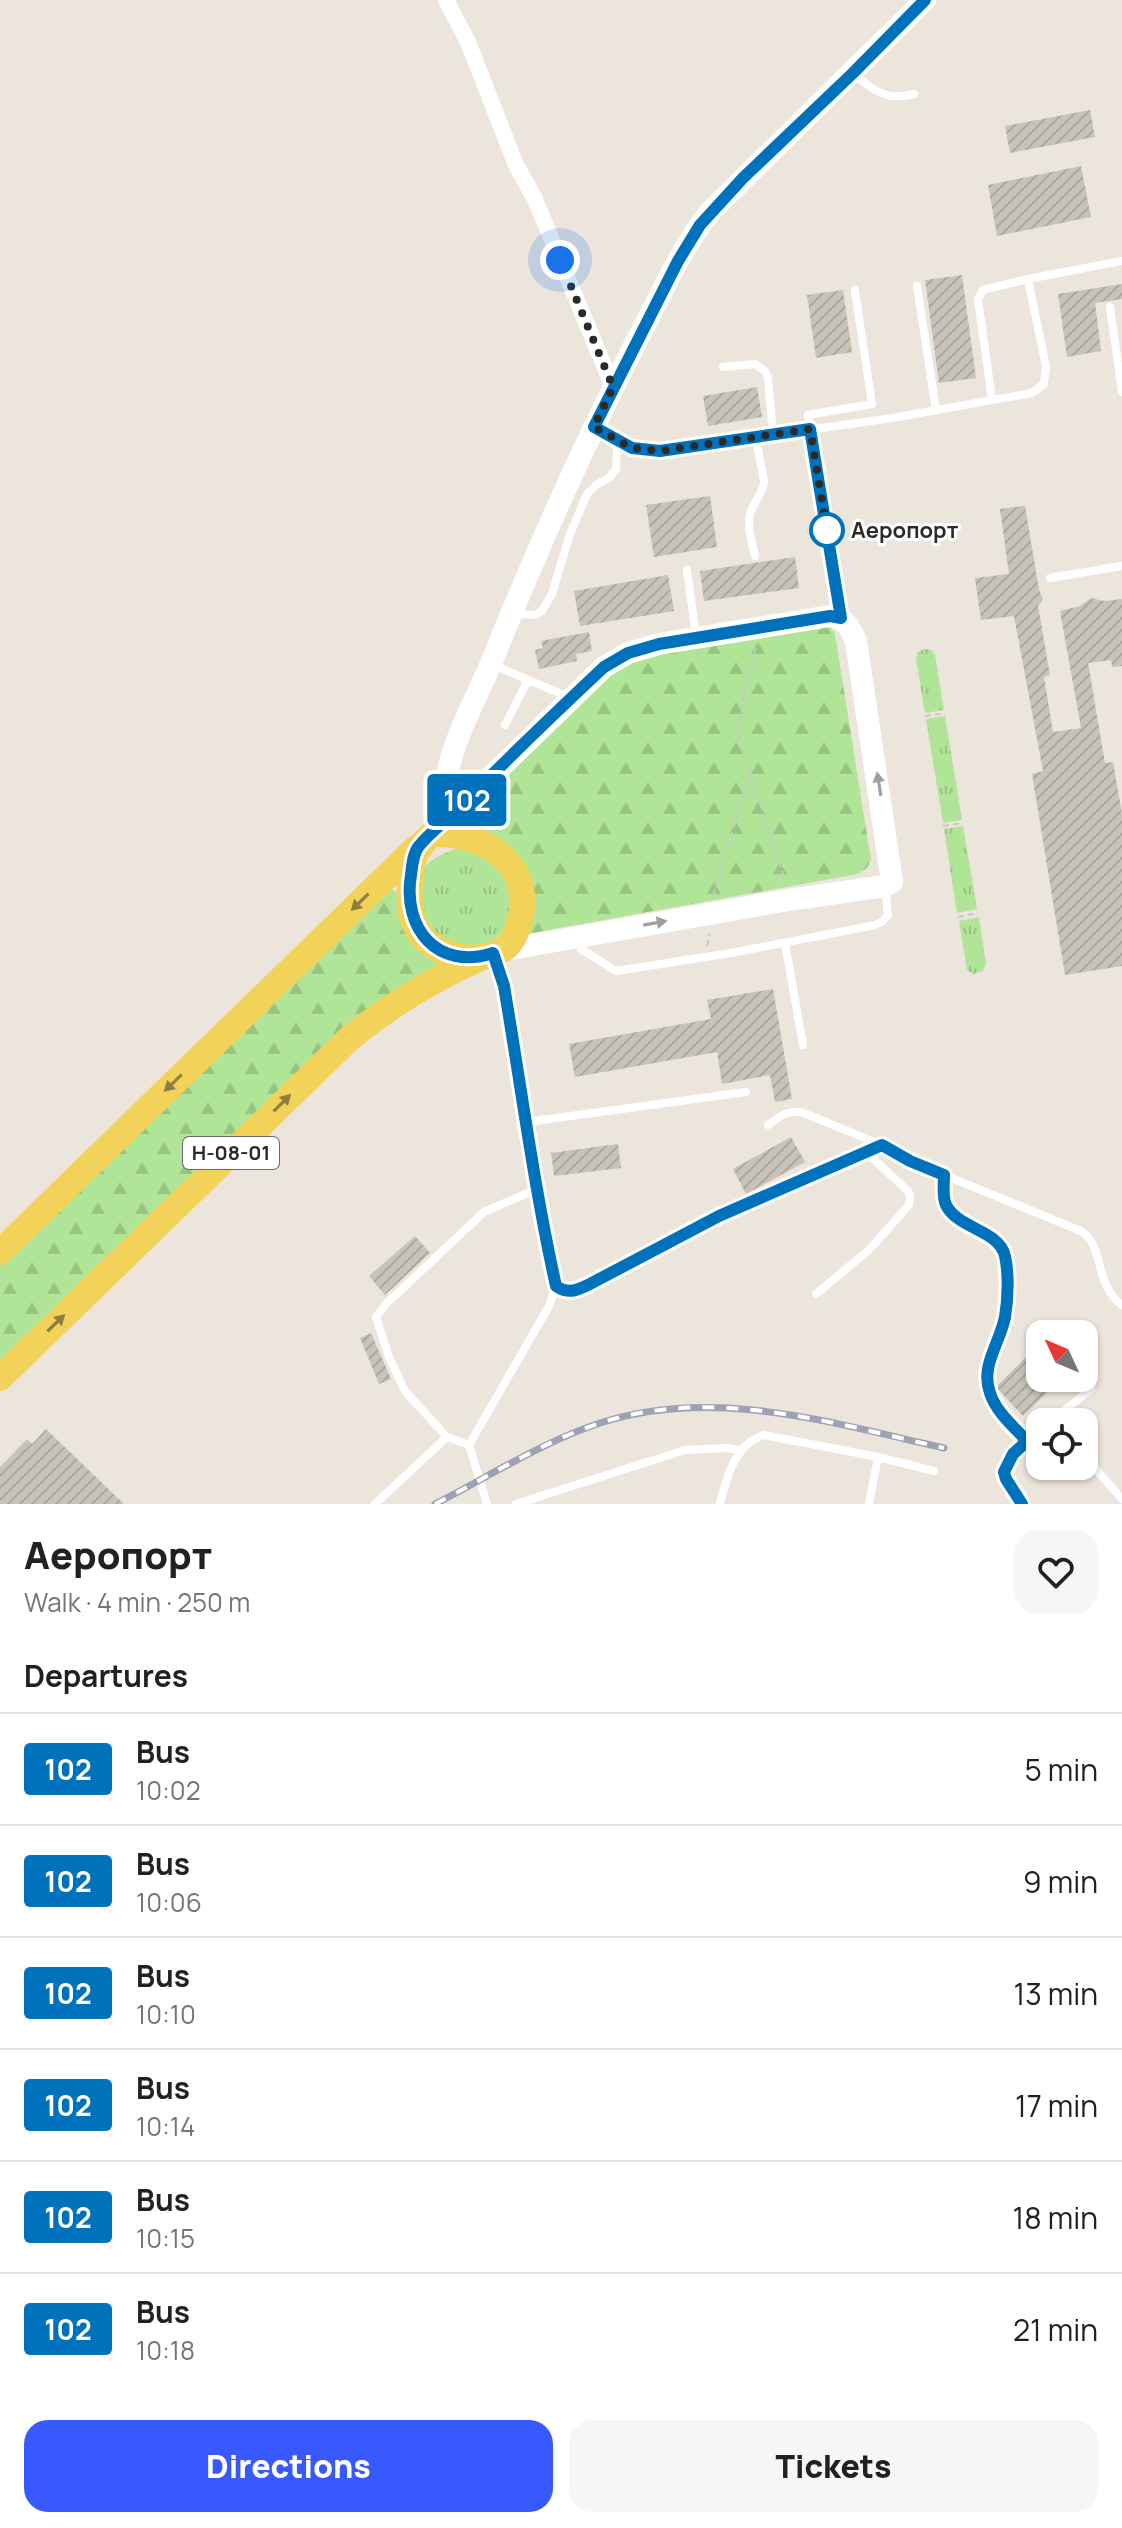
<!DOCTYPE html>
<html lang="en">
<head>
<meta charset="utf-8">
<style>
	:root { --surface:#fff; --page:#f6f6f6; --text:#202124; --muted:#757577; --line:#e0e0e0; --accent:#3759fd }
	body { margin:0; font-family:Manrope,sans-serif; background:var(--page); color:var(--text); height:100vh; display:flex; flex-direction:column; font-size:30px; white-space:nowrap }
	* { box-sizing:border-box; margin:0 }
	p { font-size:26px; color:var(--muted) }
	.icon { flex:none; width:44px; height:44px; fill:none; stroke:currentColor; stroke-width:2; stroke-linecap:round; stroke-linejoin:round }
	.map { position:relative; height:1504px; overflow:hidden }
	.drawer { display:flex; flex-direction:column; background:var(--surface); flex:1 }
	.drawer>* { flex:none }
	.badge { padding:0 16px; border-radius:6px; font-size:28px; line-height:52px }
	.needle { width:52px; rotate:314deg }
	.tools { position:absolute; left:1026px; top:1320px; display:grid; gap:16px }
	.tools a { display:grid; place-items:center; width:72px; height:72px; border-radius:16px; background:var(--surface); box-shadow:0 2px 6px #0004; font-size:40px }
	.you { position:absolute; width:40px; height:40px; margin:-20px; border:6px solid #fff; border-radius:50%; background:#1a73e8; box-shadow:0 0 0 12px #1a73e833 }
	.map>.badge { position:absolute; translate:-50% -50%; box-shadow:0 0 0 4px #fff }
	h2 { padding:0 24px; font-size:30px; line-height:72px }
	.round { display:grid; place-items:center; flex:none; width:84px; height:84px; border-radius:24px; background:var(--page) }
	.head { display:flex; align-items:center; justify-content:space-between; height:136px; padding:0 24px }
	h1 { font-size:38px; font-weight:800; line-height:60px }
	.button { display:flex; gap:16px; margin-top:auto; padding:16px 24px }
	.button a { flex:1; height:92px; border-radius:24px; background:var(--accent); color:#fff; font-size:32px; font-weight:800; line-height:92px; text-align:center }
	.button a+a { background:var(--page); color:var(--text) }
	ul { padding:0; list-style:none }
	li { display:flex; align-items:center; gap:24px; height:112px; padding:0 24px; border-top:2px solid var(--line) }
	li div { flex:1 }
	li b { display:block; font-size:30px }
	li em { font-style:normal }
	li .badge { min-width:88px; font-weight:700; text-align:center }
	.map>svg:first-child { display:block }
</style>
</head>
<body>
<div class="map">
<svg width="1122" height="1504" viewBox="0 0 1122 1504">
	<defs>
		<pattern id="grass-tufts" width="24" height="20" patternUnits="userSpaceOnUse" patternTransform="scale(2)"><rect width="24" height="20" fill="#b0e496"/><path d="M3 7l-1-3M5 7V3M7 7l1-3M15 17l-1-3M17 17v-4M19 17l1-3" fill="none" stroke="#98c481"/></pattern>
		<pattern id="forest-firs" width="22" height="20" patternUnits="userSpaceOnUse" patternTransform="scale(2)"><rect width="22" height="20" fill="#b0e496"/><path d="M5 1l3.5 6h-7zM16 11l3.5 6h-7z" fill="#98c481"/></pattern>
		<pattern id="building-hatch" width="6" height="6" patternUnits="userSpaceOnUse" patternTransform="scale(2)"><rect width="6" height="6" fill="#c7c3ba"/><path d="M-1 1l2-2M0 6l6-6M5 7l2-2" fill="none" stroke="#aba8a0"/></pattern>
	</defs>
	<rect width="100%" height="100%" fill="#ece5db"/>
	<!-- grass -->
	<g fill="url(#grass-tufts)">
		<path d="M924,649L931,650L935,655L944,710L925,713L916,658L918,652Z"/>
		<path d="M945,716L962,820L943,823L926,719Z"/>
		<path d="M963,826L977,909L957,913L944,829Z"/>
		<path d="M459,848L492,855L516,900C501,939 502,940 461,950L421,925C418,882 410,863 459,848Z"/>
		<path d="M979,917L986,964L983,971L973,974L967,970L959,921Z"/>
	</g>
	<!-- forest -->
	<g fill="url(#forest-firs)">
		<path d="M828,624L835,634L871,860L867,868L858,874L526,934L502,848L472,825L465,814L619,662Z"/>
		<path d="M392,889L398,894L449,962L0,1363V1265Z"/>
	</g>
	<!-- building -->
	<g fill="url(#building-hatch)">
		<path d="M1090,110L1095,137L1010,153L1005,126Z"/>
		<path d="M1081,166L1091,217L997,236L988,185Z"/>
		<path d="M962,275L976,378L939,383L925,280Z"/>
		<path d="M1122,284V299L1095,303L1101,351L1067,357L1058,294Z"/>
		<path d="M843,290L852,352L816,358L807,295Z"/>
		<path d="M757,387L762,417L708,426L703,396Z"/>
		<path d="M710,496L717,547L654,557L646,505Z"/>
		<path d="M1025,506L1039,590L1043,599L1038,606L1050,675L1044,677L1053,732L1081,728L1060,611L1080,606L1091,598L1104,601L1122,599V666L1112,667L1111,660L1088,663L1105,763L1113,762L1122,814V966L1065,975L1032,774L1043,771L1014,616L981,620L975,578L1009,574L1000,509Z"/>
		<path d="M795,557L799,588L704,601L700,571Z"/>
		<path d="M668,575L674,611L580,626L574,591Z"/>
		<path d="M589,632L592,651L576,654L577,661L539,669L535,650L543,648L541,641Z"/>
		<path d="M773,989L792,1099L775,1102L770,1075L722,1084L717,1052L575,1077L569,1044L711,1019L707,1000Z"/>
		<path d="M791,1137L805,1162L746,1194L733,1169Z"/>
		<path d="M618,1144L621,1168L554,1176L551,1153Z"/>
		<path d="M415,1236L430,1253L385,1295L369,1276Z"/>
		<path d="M371,1333L391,1379L379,1384L360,1338Z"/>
		<path d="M1040,1343V1378H1062L1023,1416L996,1387Z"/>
		<path d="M46,1429L124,1504H0V1467L27,1439L32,1444Z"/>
	</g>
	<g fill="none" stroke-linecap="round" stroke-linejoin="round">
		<!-- path -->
		<g stroke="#c8c8c8" stroke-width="2" stroke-dasharray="6 4" stroke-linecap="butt">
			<path d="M925,716L945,713"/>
			<path d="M751,776L785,880"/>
			<path d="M943,826L963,823"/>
			<path d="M713,895L750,774L738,734L746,683L756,647"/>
			<path d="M958,917L978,913"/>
			<path d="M707,946L710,933"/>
		</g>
		<!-- lane -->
		<g stroke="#fff" stroke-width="8">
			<path d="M853,74C875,91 885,101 914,94"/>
			<path d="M917,286L936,410"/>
			<path d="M1110,307L1122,392"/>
			<path d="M723,367L755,364L765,371L768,378L773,435"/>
			<path d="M992,400L978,299L983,290L1028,279L1122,261"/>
			<path d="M595,428L632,448L660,451L892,418L1032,393L1044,384L1046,367L1028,279"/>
			<path d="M755,556C752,542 746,524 751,511C755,500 763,493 764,482L756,437"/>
			<path d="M687,570L696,636"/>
			<path d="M1050,578L1122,566"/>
			<path d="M515,614L535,615L542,611L552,594L570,534L587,494L596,485L610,477L616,469L617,442"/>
			<path d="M841,617L808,415L872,404L855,290"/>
			<path d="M491,664L571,698"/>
			<path d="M505,725L528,680"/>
			<path d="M579,941L581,949L616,971L731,953L875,925L883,921L888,915L885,886"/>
			<path d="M785,943L803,1045"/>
			<path d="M527,1122L746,1092"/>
			<path d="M768,1125C779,1117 787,1110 801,1112L882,1145L910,1161L1081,1231C1104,1244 1094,1285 1122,1305"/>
			<path d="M944,1175C944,1185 942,1196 946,1205C958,1229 999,1230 1005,1256C1009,1274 1008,1299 1005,1317C1000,1343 980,1366 990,1393C996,1412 1014,1427 1027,1441"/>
			<path d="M556,1286C568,1294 575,1291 588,1285L719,1216L882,1145"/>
			<path d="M816,1294L869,1250L909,1205L910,1196L908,1191L866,1152"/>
			<path d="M1050,1422L1091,1389"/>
			<path d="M447,1437L405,1391L389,1357L376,1317L386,1304L484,1212L537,1189"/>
			<path d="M469,1445L549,1306L556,1286L537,1189L504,986L495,959"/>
			<path d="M1084,1456L1122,1499"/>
			<path d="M375,1504L447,1437L469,1445L487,1504"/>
			<path d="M516,1504L685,1450L728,1448L741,1451"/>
			<path d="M720,1504C726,1479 735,1443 764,1435L878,1457L934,1471"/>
			<path d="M869,1504L878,1457"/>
			<path d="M1022,1504C1017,1496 1007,1486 1005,1476C1001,1458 1028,1440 1040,1430"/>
		</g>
		<!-- street -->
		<path stroke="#fff" stroke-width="16" d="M446,0L468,42L516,165L534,197L613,387"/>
		<!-- secondary -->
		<g stroke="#fff" stroke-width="22">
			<path d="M454,814C449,806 444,800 445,792C448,746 475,702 492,661C536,552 584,444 637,340C660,297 679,252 709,213L925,0"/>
			<path d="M432,834L604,667L628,653L659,644L830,616C846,619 850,627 856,641L892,882L885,886L788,900L504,950"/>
		</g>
		<!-- primary -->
		<g stroke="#f3d259" stroke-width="26">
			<path d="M432,834C477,832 527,857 522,909C521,921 515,941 505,948C478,968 429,956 415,925C409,912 409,896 410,882C412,859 415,849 432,834Z"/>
			<path d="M0,1252L416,848"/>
			<path d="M0,1378L350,1038C391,1004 434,979 482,957"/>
		</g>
		<!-- rail casing -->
		<g stroke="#9ea1b5" stroke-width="7">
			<path id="rail" d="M435,1504C490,1476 542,1442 600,1423C714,1386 832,1423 944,1448"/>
		</g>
		<!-- rail -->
		<use href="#rail" stroke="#fff" stroke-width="4" stroke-dasharray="12" stroke-linecap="butt"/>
	</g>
	<!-- one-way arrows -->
	<defs><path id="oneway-solid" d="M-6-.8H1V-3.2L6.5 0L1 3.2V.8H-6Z" transform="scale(2)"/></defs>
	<g fill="#9f9f9f">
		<use href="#oneway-solid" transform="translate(879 784) rotate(-99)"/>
		<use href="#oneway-solid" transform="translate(655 923) rotate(-10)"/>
	</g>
	<g fill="#8e7e42">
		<use href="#oneway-solid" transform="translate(360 902) rotate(136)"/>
		<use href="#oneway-solid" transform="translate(173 1083) rotate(136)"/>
		<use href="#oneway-solid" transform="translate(282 1103) rotate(-45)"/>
		<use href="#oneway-solid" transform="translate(56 1323) rotate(-44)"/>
	</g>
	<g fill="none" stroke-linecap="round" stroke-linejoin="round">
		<!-- line casing -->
		<g stroke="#fff" stroke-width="18">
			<path id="line" d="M925,0L853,73L743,178L700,225L678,261L594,427L632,448L660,451L810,429L841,618L830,616L659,644L628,653L604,667C555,713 506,760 459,808C446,821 430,832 419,846C413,853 412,866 411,875C402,929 438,971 493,953L504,986C521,1086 534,1187 556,1286C568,1294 575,1291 588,1285L719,1216L882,1145L910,1161L944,1175C944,1185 942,1196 946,1205C958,1229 999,1230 1005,1256C1009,1274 1008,1299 1005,1317C1000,1343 980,1366 990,1393C996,1412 1014,1427 1027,1441L1013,1454L1004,1472L1006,1479L1022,1504"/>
		</g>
		<!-- line -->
		<use href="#line" stroke="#0072bc" stroke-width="12"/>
		<!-- walk -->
		<path stroke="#2a2a2a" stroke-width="8" stroke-dasharray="0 14.4" d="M560,260L613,387L594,427L632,448L660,451L810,429L827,530"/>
	</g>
	<!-- markers -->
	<circle fill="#fff" stroke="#0072bc" stroke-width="4" cx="827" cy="530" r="16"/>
	<g text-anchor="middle" stroke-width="6" stroke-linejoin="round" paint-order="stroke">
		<!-- shield labels -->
		<rect fill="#fff" stroke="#6a6a6a" stroke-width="2" x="183" y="1137" width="96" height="32" rx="6"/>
		<g font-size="20" font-weight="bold" fill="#2a2a2a">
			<text x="231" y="1160">Н-08-01</text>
		</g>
		<!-- stop labels -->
		<g font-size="22" font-weight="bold" fill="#2a2a2a" stroke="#fff" text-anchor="start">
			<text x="851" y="538">Аеропорт</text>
		</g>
	</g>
</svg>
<div class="tools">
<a><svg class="needle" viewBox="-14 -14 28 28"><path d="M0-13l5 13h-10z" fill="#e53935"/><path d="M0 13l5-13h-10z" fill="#757577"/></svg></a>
<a><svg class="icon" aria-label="locate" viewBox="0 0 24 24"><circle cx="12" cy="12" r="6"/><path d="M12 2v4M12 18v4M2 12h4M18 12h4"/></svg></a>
</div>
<div class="you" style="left:560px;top:260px"></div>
<b class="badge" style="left:467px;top:800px;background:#0072bc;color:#fff">102</b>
</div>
<section class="drawer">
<div class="head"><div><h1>Аеропорт</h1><p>Walk · 4 min · 250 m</p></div><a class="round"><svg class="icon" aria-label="heart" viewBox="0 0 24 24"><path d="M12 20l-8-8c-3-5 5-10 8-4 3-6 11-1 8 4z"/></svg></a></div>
<h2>Departures</h2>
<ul>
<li><span class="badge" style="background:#0072bc;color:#fff">102</span><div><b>Bus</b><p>10:02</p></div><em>5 min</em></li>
<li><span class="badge" style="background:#0072bc;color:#fff">102</span><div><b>Bus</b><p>10:06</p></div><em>9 min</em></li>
<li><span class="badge" style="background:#0072bc;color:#fff">102</span><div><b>Bus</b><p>10:10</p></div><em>13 min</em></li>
<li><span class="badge" style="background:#0072bc;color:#fff">102</span><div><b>Bus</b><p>10:14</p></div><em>17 min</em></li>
<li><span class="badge" style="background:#0072bc;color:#fff">102</span><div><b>Bus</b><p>10:15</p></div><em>18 min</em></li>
<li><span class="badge" style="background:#0072bc;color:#fff">102</span><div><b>Bus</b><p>10:18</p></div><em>21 min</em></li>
</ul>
<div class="button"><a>Directions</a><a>Tickets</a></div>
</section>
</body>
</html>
